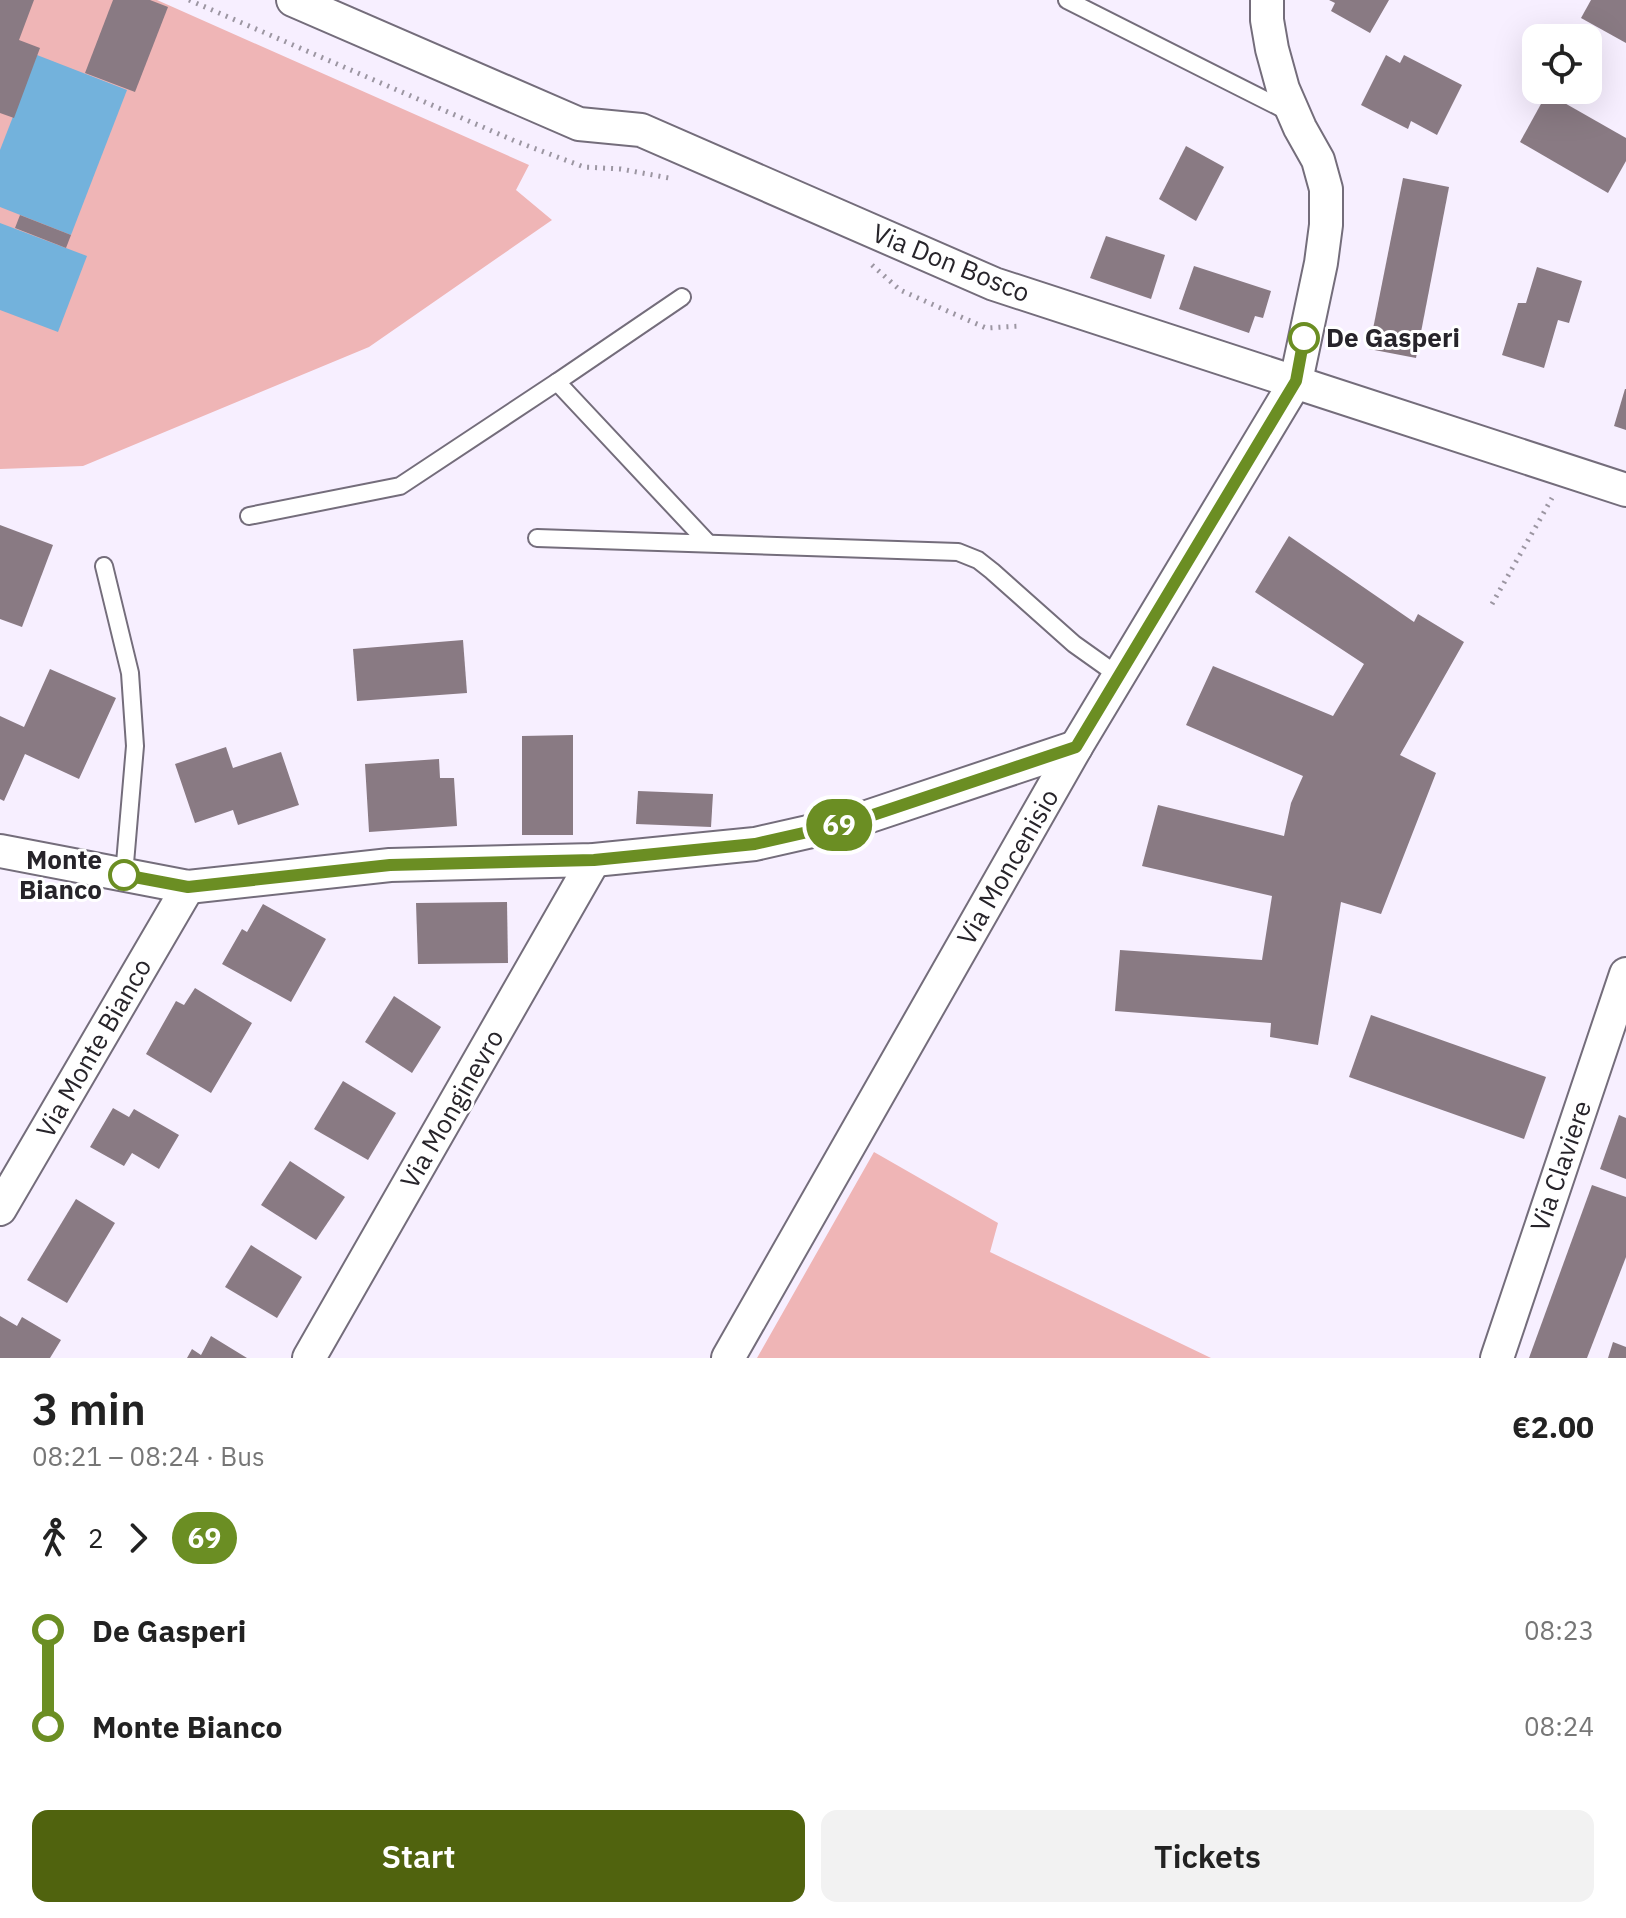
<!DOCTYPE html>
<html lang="en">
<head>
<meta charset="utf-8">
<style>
	:root { --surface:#fff; --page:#f2f2f2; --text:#222; --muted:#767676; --accent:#50630e }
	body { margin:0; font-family:"IBM Plex Sans",sans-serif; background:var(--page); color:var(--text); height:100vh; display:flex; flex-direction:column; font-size:30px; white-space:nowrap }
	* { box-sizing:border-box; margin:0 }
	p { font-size:26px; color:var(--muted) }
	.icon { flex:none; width:44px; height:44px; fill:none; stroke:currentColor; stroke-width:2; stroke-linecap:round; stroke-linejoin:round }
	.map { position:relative; height:1358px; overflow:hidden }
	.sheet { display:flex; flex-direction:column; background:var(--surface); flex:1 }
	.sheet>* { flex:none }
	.badge { padding:0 16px; border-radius:26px; font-size:28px; line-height:52px }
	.controls { position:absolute; left:1522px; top:24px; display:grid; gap:16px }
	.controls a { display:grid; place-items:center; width:80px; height:80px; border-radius:16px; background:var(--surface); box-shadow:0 8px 32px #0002; font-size:40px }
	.map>.badge { position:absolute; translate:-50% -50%; box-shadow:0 0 0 4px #fff }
	.legs { display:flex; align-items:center; gap:12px; height:88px; padding:0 32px; font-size:26px }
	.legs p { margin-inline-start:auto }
	.summary { display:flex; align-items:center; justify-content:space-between; height:136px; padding:0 32px }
	h1 { font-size:44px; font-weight:600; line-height:60px }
	.cta { display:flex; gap:16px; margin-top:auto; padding:16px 32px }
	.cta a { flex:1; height:92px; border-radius:16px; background:var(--accent); color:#fff; font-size:32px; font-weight:600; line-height:92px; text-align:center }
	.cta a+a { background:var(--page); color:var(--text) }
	ul { padding:0 32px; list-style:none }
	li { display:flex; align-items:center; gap:28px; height:96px; font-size:30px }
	li i { display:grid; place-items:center; width:12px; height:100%; margin:0 10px; background:currentColor }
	li i::after { content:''; width:20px; height:20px; margin:-10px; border:6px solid; border-radius:50%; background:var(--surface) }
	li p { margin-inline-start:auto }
	li:first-child i { background:linear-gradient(#0000 50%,currentColor 0) }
	li:last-child i { background:linear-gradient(currentColor 50%,#0000 0) }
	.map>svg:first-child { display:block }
</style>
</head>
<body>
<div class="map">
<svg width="1626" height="1358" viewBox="0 0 1626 1358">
	<rect width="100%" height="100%" fill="#f7efff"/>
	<!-- green -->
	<g fill="#efb5b6">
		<path d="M0,0H157L529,165L516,190L552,220L369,347L83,466L0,469Z"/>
		<path d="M874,1152L998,1223L990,1252L1211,1358H757Z"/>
	</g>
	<!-- water -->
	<g fill="#73b2dc">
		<path d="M37,55L127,90L71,235L0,207V150Z"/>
		<path d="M0,223L87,256L58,332L0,310Z"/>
	</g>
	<!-- building -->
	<g fill="#897a83">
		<path d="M0,0H34L19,40L40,48L14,118L0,113Z"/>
		<path d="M113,0H150L168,7L135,92L85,73Z"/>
		<path d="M1329,0H1389L1370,33L1331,11L1335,3Z"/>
		<path d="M1591,0H1626V43L1581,18Z"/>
		<path d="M1386,55L1400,63L1404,55L1462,85L1437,135L1411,121L1408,129L1361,105Z"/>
		<path d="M1547,93L1626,138V161L1608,193L1520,142Z"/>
		<path d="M1186,146L1224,167L1196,221L1159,199Z"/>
		<path d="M1403,178L1449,187L1416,358L1369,349Z"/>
		<path d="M20,215L71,235L66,248L15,228Z"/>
		<path d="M1106,236L1165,255L1151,299L1090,278Z"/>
		<path d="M1194,266L1271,291L1263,318L1255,316L1249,333L1179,309Z"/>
		<path d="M1537,267L1582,281L1569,323L1558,320L1544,368L1502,355L1518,303H1526Z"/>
		<path d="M1625,389H1626V430L1614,426Z"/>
		<path d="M0,525L53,545L22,627L0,619Z"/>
		<path d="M1289,536L1414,622L1418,614L1464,642L1400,755L1436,773L1381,914L1341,902L1318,1045L1270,1037L1271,1023L1115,1011L1120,950L1262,960L1272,896L1142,866L1158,805L1284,836L1291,803L1303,776L1186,725L1213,666L1333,716L1364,664L1255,592Z"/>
		<path d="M463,640L467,693L357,701L353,649Z"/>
		<path d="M50,669L116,698L79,779L25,754L4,801L0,799V716L24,727Z"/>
		<path d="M573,735V835H522V736Z"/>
		<path d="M226,747L233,768L281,752L299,805L238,825L233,810L195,823L175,764Z"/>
		<path d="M439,759L440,778H454L457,826L369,832L365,764Z"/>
		<path d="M638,791L713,794L711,827L636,824Z"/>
		<path d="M507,902L508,963L418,964L416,903Z"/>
		<path d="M263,904L326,939L291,1002L222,964L242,929L247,932Z"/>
		<path d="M195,988L252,1023L211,1093L146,1054L176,1001L184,1005Z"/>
		<path d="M394,996L441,1027L412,1073L365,1042Z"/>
		<path d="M1371,1015L1546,1077L1524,1139L1349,1077Z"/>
		<path d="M343,1081L396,1113L368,1160L314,1129Z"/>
		<path d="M113,1108L129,1117L134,1109L179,1135L159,1169L132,1153L124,1166L90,1147Z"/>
		<path d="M1619,1115L1626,1118V1179L1600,1169Z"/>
		<path d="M290,1161L345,1197L316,1240L261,1205Z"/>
		<path d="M1592,1185L1626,1197V1257L1587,1358H1529Z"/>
		<path d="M76,1199L115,1223L67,1303L27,1280Z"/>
		<path d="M251,1245L302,1277L277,1318L225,1287Z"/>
		<path d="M0,1316L17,1326L22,1317L61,1340L50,1358H0Z"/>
		<path d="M211,1336L247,1358H187L192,1349L201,1355Z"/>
		<path d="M1613,1342L1626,1347V1358H1608Z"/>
	</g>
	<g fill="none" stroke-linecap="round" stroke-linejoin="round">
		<!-- lane casing -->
		<g stroke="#746d7b" stroke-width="20">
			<g id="lane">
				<path d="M1067,0L1289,112"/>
				<path d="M682,297L557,382L708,543"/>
				<path d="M249,516L400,486L557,382"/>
				<path d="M537,538L958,552L978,560L992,571L1074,644L1119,676"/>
				<path d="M104,566L130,673L135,746L124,875"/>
			</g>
		</g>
		<!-- street casing -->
		<g stroke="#746d7b" stroke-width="36">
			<g id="street">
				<path d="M293,0L579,124L641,130L994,284L1626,490"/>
				<path d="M0,851L188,887L390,865L594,860L755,844L852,822L1076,747"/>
				<path d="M0,1209L188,887"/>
				<path d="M309,1358L594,860"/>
				<path d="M728,1358L1076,747L1296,381L1321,263L1326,225V189L1318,160L1300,128L1283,89L1272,49L1267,20V0"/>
				<path d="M1497,1358L1626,974"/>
			</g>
		</g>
		<!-- path -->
		<g stroke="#9c96a2" stroke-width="5" stroke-dasharray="2 6" stroke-linecap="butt">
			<path d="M189,0L515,141L584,167L621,169L669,178"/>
			<path d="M872,265L900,290L986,328L1021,326"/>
			<path d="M1492,604L1552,498"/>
		</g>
		<!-- lane -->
		<use href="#lane" stroke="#fff" stroke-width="16"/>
		<!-- street -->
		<use href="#street" stroke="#fff" stroke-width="32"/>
	</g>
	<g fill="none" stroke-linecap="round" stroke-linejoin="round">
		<!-- line-1 casing -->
		<g stroke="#fff" stroke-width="18">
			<path id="line-1" d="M124,875L188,887L390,865L594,860L755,844L852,822L1076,747L1296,381L1304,338"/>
		</g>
		<!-- line-1 -->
		<use href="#line-1" stroke="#6b8e23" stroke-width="12"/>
	</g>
	<!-- markers -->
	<g fill="#fff" stroke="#6b8e23" stroke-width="4">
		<circle cx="1304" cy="338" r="14"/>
		<circle cx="124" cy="875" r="14"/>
	</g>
	<g text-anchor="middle" stroke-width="6" stroke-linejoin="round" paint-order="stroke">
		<!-- street labels -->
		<g font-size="26" fill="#27242a" stroke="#fff">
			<text transform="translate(951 263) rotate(22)" y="9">Via Don Bosco</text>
			<text transform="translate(1008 867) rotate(-60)" y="9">Via Moncenisio</text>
			<text transform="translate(94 1048) rotate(-60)" y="9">Via Monte Bianco</text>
			<text transform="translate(452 1109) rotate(-60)" y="9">Via Monginevro</text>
			<text transform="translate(1561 1166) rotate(-71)" y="9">Via Claviere</text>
		</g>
		<!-- stop labels -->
		<g font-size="26" font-weight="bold" fill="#27242a" stroke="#fff" text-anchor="start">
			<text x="1326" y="347">De Gasperi</text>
			<text x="102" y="869" text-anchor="end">Monte<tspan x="102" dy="30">Bianco</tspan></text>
		</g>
	</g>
</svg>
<div class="controls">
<a><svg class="icon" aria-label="locate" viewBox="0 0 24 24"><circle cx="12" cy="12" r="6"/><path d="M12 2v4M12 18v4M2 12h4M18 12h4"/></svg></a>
</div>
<b class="badge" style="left:839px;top:825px;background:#6b8e23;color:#fff">69</b>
</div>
<section class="sheet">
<div class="summary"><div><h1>3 min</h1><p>08:21 – 08:24 · Bus</p></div><b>€2.00</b></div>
<div class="legs"><svg class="icon" aria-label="walk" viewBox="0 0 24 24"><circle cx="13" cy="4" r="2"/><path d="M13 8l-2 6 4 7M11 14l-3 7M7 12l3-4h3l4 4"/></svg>2<svg class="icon" aria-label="forward" viewBox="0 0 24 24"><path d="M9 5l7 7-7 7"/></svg><b class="badge" style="background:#6b8e23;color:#fff">69</b></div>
<ul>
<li><i style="color:#6b8e23"></i><b>De Gasperi</b><p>08:23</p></li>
<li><i style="color:#6b8e23"></i><b>Monte Bianco</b><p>08:24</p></li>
</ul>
<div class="cta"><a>Start</a><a>Tickets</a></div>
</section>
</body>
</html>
